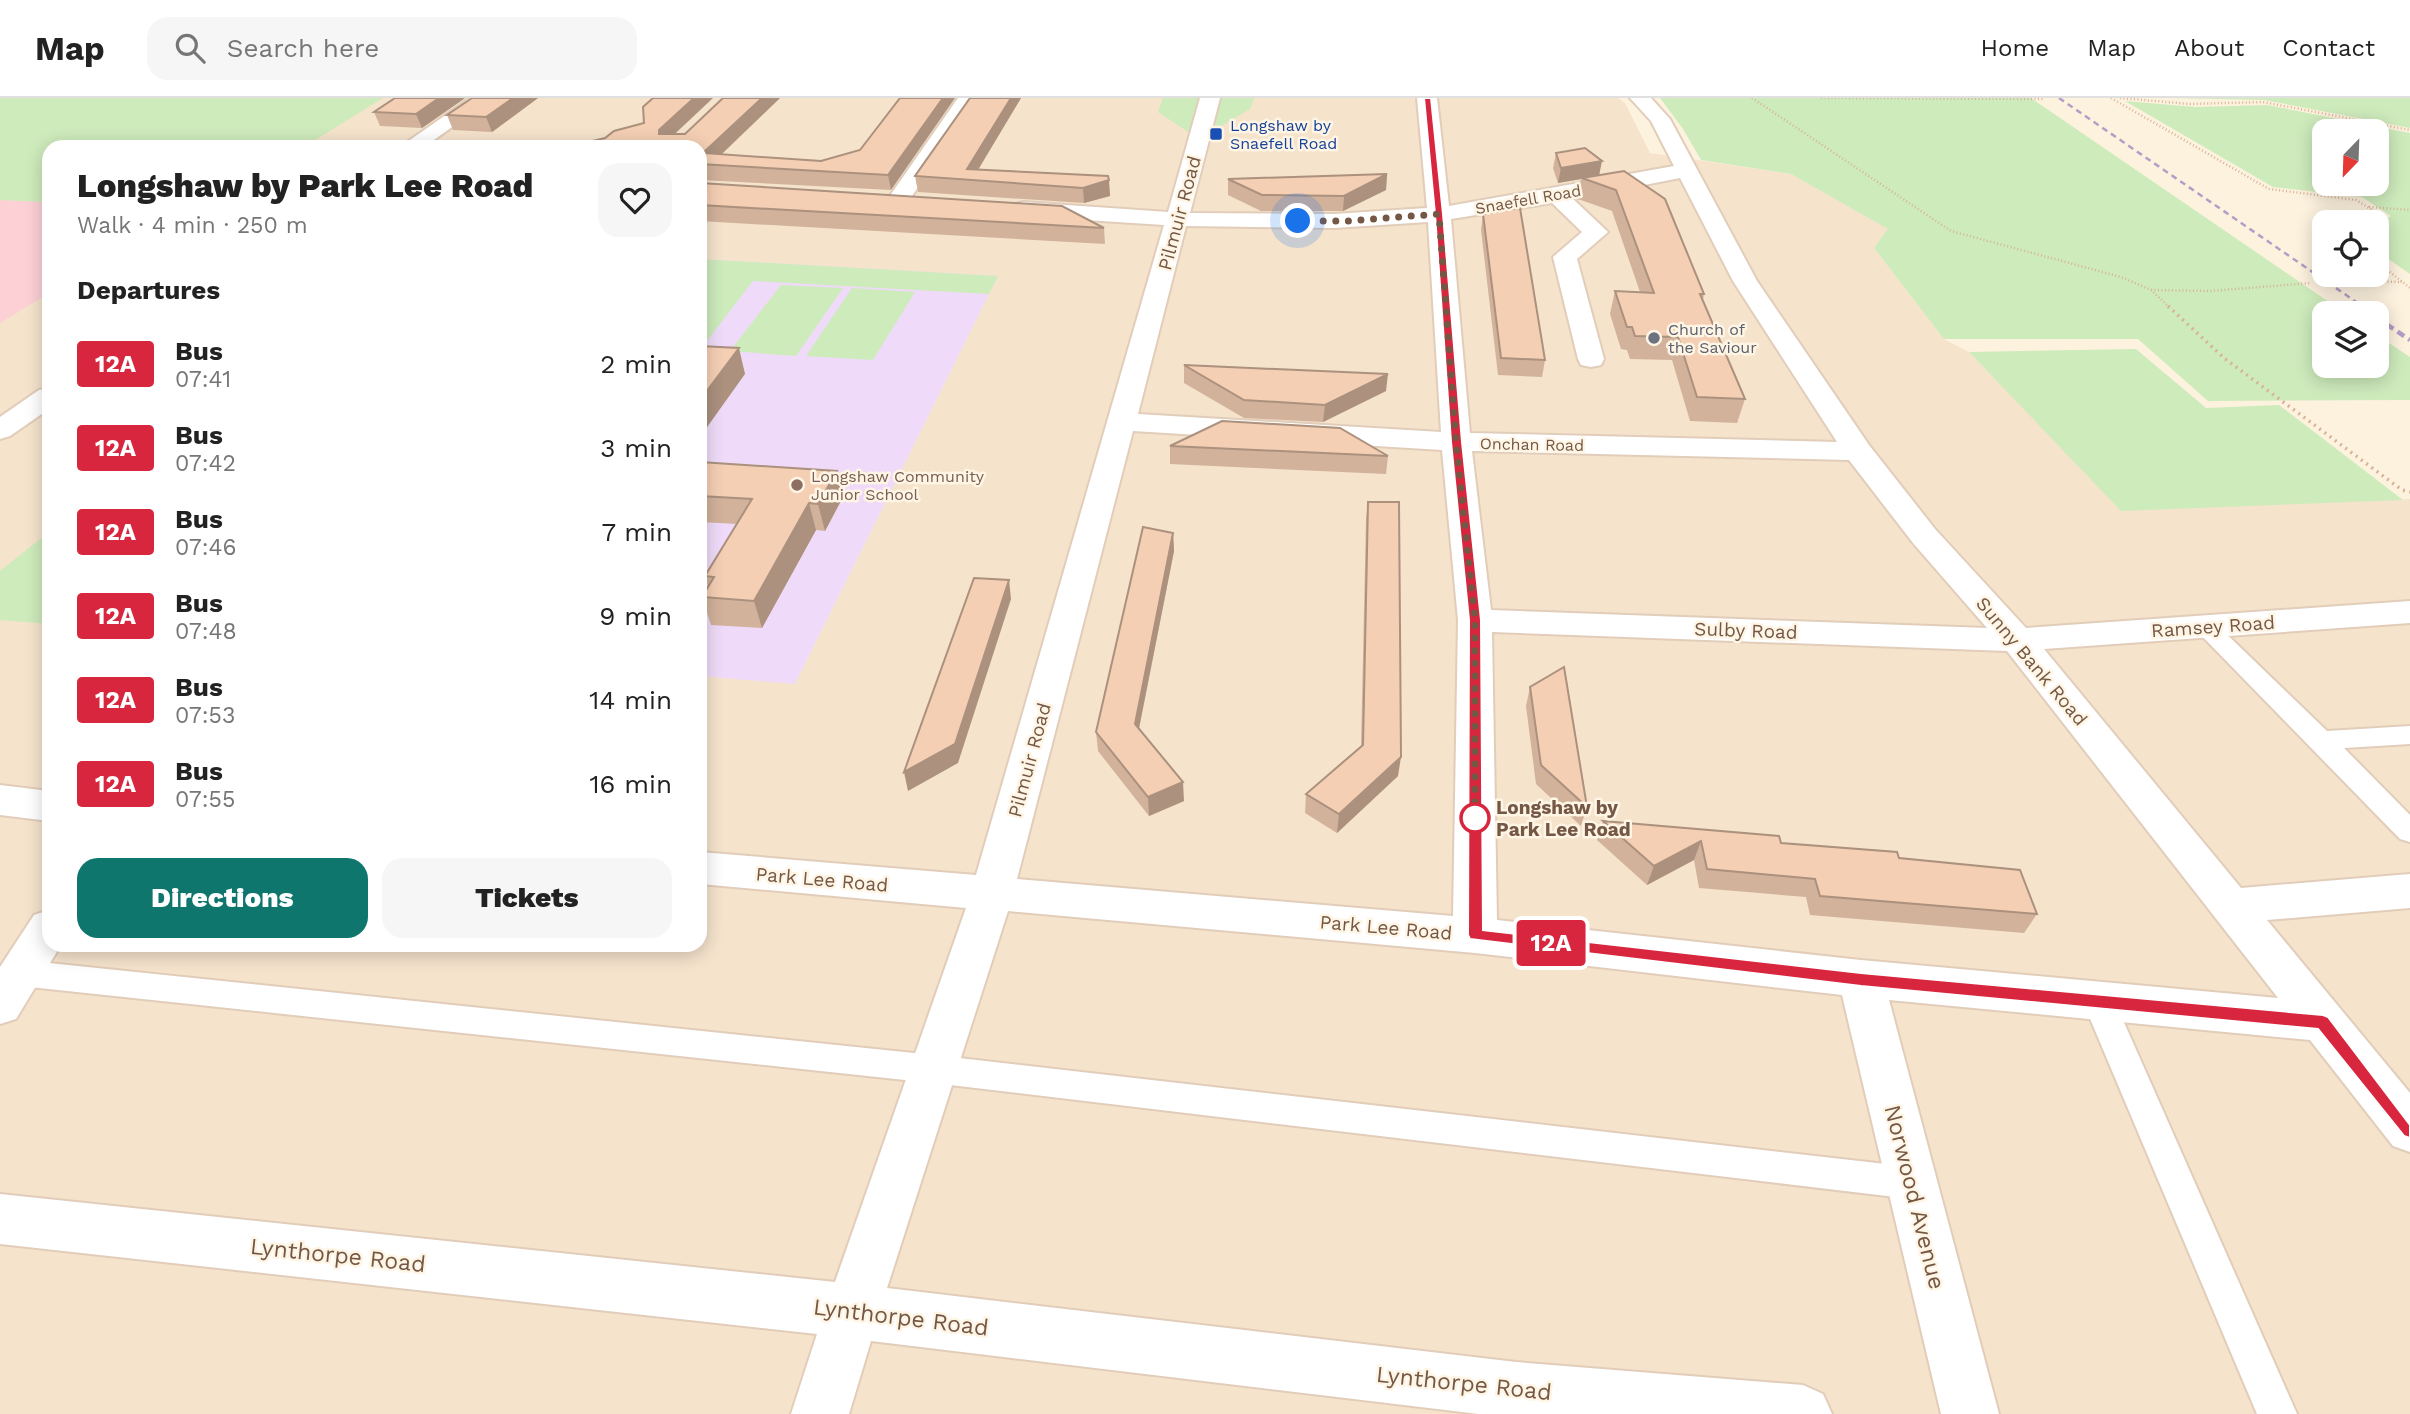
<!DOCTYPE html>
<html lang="en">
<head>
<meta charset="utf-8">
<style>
	:root { --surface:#fff; --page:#f6f6f6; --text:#222; --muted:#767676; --line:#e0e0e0; --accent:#0f766e }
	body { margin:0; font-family:"Work Sans",sans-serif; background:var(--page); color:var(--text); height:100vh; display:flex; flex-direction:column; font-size:26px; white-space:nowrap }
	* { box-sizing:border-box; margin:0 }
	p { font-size:23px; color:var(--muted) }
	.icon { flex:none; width:38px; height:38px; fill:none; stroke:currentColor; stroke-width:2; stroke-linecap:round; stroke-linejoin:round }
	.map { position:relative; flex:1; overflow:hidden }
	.panel { position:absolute; left:42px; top:42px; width:665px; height:812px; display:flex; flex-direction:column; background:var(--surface); border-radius:21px; box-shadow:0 4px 18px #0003 }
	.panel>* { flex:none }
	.badge { padding:0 14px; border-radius:5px; font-size:24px; line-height:46px }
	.needle { width:46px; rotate:203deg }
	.fabs { position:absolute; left:2312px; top:21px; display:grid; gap:14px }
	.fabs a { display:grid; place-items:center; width:77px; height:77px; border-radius:14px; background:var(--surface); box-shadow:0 4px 18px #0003; font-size:35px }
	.you { position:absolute; width:35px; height:35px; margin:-18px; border:5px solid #fff; border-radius:50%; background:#1a73e8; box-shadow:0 0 0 10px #1a73e833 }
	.map>.badge { position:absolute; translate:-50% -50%; box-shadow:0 0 0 4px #fff }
	h2 { padding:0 35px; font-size:26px; line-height:63px }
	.round { display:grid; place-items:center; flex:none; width:74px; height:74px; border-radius:21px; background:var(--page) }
	.overview { display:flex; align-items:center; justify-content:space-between; height:119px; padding:0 35px }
	h1 { font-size:33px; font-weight:800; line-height:52px }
	.button { display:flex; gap:14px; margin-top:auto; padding:14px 35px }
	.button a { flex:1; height:80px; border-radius:21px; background:var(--accent); color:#fff; font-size:28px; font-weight:800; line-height:80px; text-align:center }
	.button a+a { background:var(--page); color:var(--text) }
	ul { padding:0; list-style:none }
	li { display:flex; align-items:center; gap:21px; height:84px; padding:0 35px }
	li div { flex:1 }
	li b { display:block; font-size:26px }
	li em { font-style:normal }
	li .badge { min-width:77px; font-weight:700; text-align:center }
	header { display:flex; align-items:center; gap:42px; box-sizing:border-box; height:98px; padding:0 35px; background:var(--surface); border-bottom:2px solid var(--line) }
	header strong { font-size:33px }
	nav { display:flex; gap:38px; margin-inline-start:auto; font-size:24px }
	.search { width:490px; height:63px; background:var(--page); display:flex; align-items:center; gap:18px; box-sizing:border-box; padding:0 24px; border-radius:21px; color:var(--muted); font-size:26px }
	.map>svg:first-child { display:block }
</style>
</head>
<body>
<header>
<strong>Map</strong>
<div class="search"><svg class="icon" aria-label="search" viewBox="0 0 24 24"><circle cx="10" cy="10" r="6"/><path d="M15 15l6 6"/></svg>Search here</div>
<nav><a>Home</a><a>Map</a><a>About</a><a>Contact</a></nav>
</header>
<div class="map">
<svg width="2410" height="1316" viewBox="0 0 2410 1316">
	<rect width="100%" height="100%" fill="#fdf2de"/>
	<!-- residential -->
	<path fill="#f5e3cc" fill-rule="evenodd" d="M0,0H1618L1625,5L1650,55L1791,76L1889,131L1874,150L1944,241L1969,254L2121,412L2410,401V1316H0ZM49,49H700V847H49Z"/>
	<!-- education -->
	<path fill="#efdbf9" d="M700,161L998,178L795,586L700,578Z"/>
	<!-- medical -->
	<path fill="#fcd0d5" d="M0,102L49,104V195L0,225Z"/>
	<!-- green -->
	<g fill="#ceebbc" fill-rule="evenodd">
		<path d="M0,0H383L304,49H49V104L0,102Z"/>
		<path d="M1163,0H1254L1250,11L1199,41L1158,14Z"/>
		<path d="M1660,0H2031L2345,215H2324V268H2376L2377,237L2410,259V302L2208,303L2138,241H1944L1874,150L1888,131L1791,76L1701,62L1683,31Z"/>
		<path d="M2170,0H2410V30L2264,2Z"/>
		<path d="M2125,3L2195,9L2267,7L2410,35V176L2377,153V128L2391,118L2362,99L2273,89ZM2324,33H2376V86H2324Z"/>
		<path d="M700,161L998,178L989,196L753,183L700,252Z"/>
		<path d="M781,187L843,190L796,258L730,253Z"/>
		<path d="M852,190L915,194L873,262L806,258Z"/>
		<path d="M2136,251L2206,310L2279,307L2403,402L2121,413L1969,254Z"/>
		<path d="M49,434V526L0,522V473Z"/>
	</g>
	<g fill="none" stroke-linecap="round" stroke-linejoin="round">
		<!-- lane casing -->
		<g stroke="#e1cdba" stroke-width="4">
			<g id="lane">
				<path d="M2206,521L2214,524L2327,633L2410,628V646L2344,650L2410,717V744L2400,741L2198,534L2194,529L2198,524Z"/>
				<path d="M20,862L933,957L1912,1069L1924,1074L1929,1085L1924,1096L1912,1101L933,985L20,888L9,884L5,875L9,866Z"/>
				<path d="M2099,891L2110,895L2115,904L2297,1316H2257L2083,904L2088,895Z"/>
			</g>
		</g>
		<!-- street casing -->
		<g stroke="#e1cdba" stroke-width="4">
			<g id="street">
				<path d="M470,0H493L424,49H400Z"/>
				<path d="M958,0H978L906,107H890L887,102Z"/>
				<path d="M1200,0H1220L1190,115L1334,116L1427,110L1417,0H1437L1449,108L1674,68L1651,23L1630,0H1651L1670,21L1757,183L1869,347L1935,431L2026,530L2410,503V525L2044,551L2241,790L2410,776V810L2267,822L2410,995V1054L2393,1048L2310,942L1889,902L1999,1316H1941L1842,897L1475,855L1008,813L887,1190L1516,1264L1803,1287L1823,1296L1832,1316H1479L871,1243L849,1316H791L817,1236L0,1146V1096L835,1184L966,810L700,786V754L976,777L1164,127L1023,118L1015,116L1012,111L1015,106L1023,104L1168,114ZM1680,80L1733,183L1837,344L1470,335L1451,121L1552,105L1582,134L1553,159L1578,261L1581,267L1591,269L1601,267L1604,261L1577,161L1608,134L1573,101ZM1428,124L1441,334L1138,316L1186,128L1334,130ZM1133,333L1442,352L1458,522L1453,818L1017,781ZM1472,353L1849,362L1913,445L1987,530L1491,512ZM1492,534L2007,553L2278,900L1861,862L1497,822Z"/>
				<path d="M49,290V311L10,338L0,341V319L39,292Z"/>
				<path d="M0,687L49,693V723L0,717Z"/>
				<path d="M49,812V847H61L16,921L0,926V869L34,817Z"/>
			</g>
		</g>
		<!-- path-far1 -->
		<g stroke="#d8b298" stroke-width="2.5" stroke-dasharray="1 2.5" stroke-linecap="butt">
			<path d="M1752,0L1951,133L2121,179L2151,192L2170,210"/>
			<path d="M1821,0L2043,1"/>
			<path d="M2111,0L2269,91L2356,102L2377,115L2363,124"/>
			<path d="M2120,0L2190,6L2263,4L2410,32"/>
			<path d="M2369,109L2410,112"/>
			<path d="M2376,163L2410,190"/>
			<path d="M2356,183L2402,184"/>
			<path d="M2151,192L2210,193L2311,185"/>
		</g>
		<!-- path -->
		<path stroke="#d8b298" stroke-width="3.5" stroke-dasharray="2 4.5" stroke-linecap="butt" d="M2168,208L2224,260L2402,392L2410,394"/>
		<!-- lane -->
		<use href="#lane" fill="#fff" fill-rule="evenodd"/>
		<!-- street -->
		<use href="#street" fill="#fff" fill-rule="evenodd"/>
		<!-- rail-far1 -->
		<path stroke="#b49dc6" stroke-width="2.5" stroke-dasharray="6 4.5" stroke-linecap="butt" d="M2059,0L2365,210"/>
		<!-- rail -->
		<g stroke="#b49dc6" stroke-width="4.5" stroke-dasharray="8 5" stroke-linecap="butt">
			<path d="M2362,208L2372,215"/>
			<path d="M2376,219L2410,242"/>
		</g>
	</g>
	<!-- wall -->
	<g fill="#d2b29b">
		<path d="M465,0L422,30L380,28L374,14Z"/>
		<path d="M472,0H538L492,34L453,32L447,17Z"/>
		<path d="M723,0H780L721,57L821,63L860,52L900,0L891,92L700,82V49H568L675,36H685Z"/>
		<path d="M970,0H1021L978,71L1108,78L1110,98L1084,105L918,94L915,78Z"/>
		<path d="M1556,55L1600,77L1624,73L1704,196L1703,202L1745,301L1737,325L1690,323L1672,262L1630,261L1627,252L1621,251L1610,216L1615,193L1640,194L1612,113L1578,101L1581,81L1558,85L1553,70Z"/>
		<path d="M1387,76L1386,92L1343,113H1261L1228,97V81Z"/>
		<path d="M700,85L1104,130L1105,146L700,123Z"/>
		<path d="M1483,116L1545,262L1542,279L1498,277L1481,132Z"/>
		<path d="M1184,267L1386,293L1323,324L1244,320L1184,285Z"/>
		<path d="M1170,348L1388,358L1386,376L1170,366Z"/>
		<path d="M700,364L837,373L843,399L825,433L816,432L762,530L711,527L702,499L708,489L705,478L737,426L700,424Z"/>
		<path d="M1368,404L1398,678L1337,735L1305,715L1306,696L1361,648L1366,422Z"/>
		<path d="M1173,435L1174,453L1139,631L1184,703L1149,718L1098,653L1096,634Z"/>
		<path d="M1530,589L1587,709L1581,728L1536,686L1526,608Z"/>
		<path d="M1603,723L1899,760L2037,816L2024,835L1810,817L1806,799L1699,790L1694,762L1647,787L1597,742Z"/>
	</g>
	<!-- shaded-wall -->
	<g fill="#ab917e">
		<path d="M439,0H465L422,30L416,16Z"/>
		<path d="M513,0H538L492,34L486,19Z"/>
		<path d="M694,0H713L663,47L659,36V32Z"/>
		<path d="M762,0H780L710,67L703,55Z"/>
		<path d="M943,0H955L891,92L888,77Z"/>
		<path d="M1011,0H1021L972,82L967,71Z"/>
		<path d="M1602,63L1599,78L1582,80L1581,81L1558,85L1561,70Z"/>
		<path d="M1387,76L1386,92L1343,113L1344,98Z"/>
		<path d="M1109,82L1110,98L1084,105L1083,90Z"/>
		<path d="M739,250L745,276L700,339V302Z"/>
		<path d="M1388,276L1386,293L1323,324L1325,307Z"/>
		<path d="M837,373L843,399L825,433L818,406Z"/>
		<path d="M809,405L816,432L762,530L754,503Z"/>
		<path d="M1173,435L1174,453L1136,645L1135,626Z"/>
		<path d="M1009,482L1011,501L958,665L908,693L904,674Z"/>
		<path d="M1401,659L1398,678L1337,735L1339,716Z"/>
		<path d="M1183,684L1184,703L1149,718L1148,699Z"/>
		<path d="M1701,743L1694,762L1647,787L1654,768Z"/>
	</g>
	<!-- building -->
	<g fill="#f4cfb4" stroke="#ab917e" stroke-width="2">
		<path d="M395,0H439L416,16L374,14Z"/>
		<path d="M472,0H513L486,19L447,17Z"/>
		<path d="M653,0H694L659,32V36H685L723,0H762L703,55L821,63L860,52L900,0H943L888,77L700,66V49H547L551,48L568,49L605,40L614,33L644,25L643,9Z"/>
		<path d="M970,0H1011L967,71L1108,78L1109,82L1083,90L915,78Z"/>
		<path d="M1585,50L1602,63L1561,70L1556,55Z"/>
		<path d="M1624,73L1665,101L1704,196H1700L1745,301L1697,299L1678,239L1635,238L1632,229H1627L1615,193L1654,195L1616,92L1582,80Z"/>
		<path d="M1387,76L1344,98L1262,97L1228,81Z"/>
		<path d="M700,85L1062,108L1104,130L700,107Z"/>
		<path d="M1520,110L1545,262L1501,260L1483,116Z"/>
		<path d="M700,248L739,250L700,302Z"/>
		<path d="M1184,267L1388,276L1325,307L1244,302Z"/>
		<path d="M1222,323L1340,330L1388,358L1170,348Z"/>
		<path d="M700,364L837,373L818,406L809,405L754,503L702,499L714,479L705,478L752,401L700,398Z"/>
		<path d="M1368,404H1399L1401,659L1339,716L1306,696L1363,647Z"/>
		<path d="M1143,429L1173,435L1135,626L1183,684L1148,699L1096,634Z"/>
		<path d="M974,480L1009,482L955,646L904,674Z"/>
		<path d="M1564,569L1587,709L1541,667L1530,589Z"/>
		<path d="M1603,723L1779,738L1781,745L1897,754L1899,760L2020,772L2037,816L1820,798L1815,781L1707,771L1701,743L1654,768Z"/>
	</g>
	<!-- line -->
	<path fill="#d7263d" stroke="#fff" stroke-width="2" d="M1424,0H1431L1443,116L1462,344L1481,522L1483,832L1861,875L2323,917L2328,919L2410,1027V1040L2404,1038L2318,931L1861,888L1470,841L1468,837L1469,522L1451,344L1435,116Z"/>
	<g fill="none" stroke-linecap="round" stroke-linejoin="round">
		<!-- walk -->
		<path stroke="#745745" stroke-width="7" stroke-dasharray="0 12.6" d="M1298,123H1347L1439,116L1456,344L1475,522V732V720"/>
	</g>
	<!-- markers -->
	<rect fill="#1a4fb4" stroke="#fff5e5" stroke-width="2.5" x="1209" y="29" width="14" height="14" rx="3.5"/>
	<circle fill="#6b7280" stroke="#fff5e5" stroke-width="2.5" cx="1654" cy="240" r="7"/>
	<circle fill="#8d6e63" stroke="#fff5e5" stroke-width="2.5" cx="797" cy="387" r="7"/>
	<circle fill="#fff" stroke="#d7263d" stroke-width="3.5" cx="1475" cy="720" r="14"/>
	<g text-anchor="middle" stroke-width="5" stroke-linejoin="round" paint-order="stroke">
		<!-- far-transit labels -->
		<g font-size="16" fill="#164399" stroke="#fff5e5" text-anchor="start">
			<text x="1230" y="33">Longshaw by<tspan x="1230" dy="18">Snaefell Road</tspan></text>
		</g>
		<!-- far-street labels -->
		<g font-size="16" fill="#745745" stroke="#fff5e5">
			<text transform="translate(1528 101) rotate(-10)" y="6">Snaefell Road</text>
			<text transform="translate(1532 346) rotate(1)" y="6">Onchan Road</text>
		</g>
		<!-- far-worship labels -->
		<g font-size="16" fill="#5b616d" stroke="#fff5e5" text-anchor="start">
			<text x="1668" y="237">Church of<tspan x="1668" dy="18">the Saviour</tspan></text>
		</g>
		<!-- far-education labels -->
		<g font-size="16" fill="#785e54" stroke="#fff5e5" text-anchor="start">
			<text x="811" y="384">Longshaw Community<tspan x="811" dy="18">Junior School</tspan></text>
		</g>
		<!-- street labels -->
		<g font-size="19" fill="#745745" stroke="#fff5e5">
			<text transform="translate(1179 115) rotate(-75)" y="7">Pilmuir Road</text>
			<text transform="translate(2213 528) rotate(-4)" y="7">Ramsey Road</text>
			<text transform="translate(1746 532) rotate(2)" y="7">Sulby Road</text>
			<text transform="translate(2032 563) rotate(50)" y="7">Sunny Bank Road</text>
			<text transform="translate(1029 662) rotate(-75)" y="7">Pilmuir Road</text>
			<text transform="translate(822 781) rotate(5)" y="7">Park Lee Road</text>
			<text transform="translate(1386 829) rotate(5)" y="7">Park Lee Road</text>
		</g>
		<!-- stop labels -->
		<g font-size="19" font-weight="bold" fill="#745745" stroke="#fff5e5" text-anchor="start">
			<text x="1496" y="716">Longshaw by<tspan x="1496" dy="22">Park Lee Road</tspan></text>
		</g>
		<!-- near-street labels -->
		<g font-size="23" fill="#745745" stroke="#fff5e5">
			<text transform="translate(1915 1099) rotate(76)" y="8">Norwood Avenue</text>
			<text transform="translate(338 1157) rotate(6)" y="8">Lynthorpe Road</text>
			<text transform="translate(901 1219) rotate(7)" y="8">Lynthorpe Road</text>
			<text transform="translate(1464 1285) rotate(6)" y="8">Lynthorpe Road</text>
		</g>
	</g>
</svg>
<div class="fabs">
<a><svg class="needle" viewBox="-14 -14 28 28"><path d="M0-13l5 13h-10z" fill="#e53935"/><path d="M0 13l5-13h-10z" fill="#767676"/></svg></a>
<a><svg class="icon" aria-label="locate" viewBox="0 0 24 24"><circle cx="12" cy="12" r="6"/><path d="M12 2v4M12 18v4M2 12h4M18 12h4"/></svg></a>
<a><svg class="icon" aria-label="layers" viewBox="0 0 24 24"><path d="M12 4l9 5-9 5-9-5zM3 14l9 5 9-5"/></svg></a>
</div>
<div class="you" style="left:1298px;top:123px"></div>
<b class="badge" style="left:1551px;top:845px;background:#d7263d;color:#fff">12A</b>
<section class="panel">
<div class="overview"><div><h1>Longshaw by Park Lee Road</h1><p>Walk · 4 min · 250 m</p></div><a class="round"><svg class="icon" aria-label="heart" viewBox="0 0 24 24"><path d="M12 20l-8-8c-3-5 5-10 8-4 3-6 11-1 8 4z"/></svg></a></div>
<h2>Departures</h2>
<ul>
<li><span class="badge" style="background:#d7263d;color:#fff">12A</span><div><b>Bus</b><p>07:41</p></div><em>2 min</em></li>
<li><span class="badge" style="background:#d7263d;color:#fff">12A</span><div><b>Bus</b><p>07:42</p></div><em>3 min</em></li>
<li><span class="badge" style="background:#d7263d;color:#fff">12A</span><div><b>Bus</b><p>07:46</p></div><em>7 min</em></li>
<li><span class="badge" style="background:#d7263d;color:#fff">12A</span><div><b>Bus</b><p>07:48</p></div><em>9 min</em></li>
<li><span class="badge" style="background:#d7263d;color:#fff">12A</span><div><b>Bus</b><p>07:53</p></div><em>14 min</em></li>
<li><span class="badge" style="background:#d7263d;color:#fff">12A</span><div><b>Bus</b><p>07:55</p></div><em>16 min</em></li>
</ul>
<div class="button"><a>Directions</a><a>Tickets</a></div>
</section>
</div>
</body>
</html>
